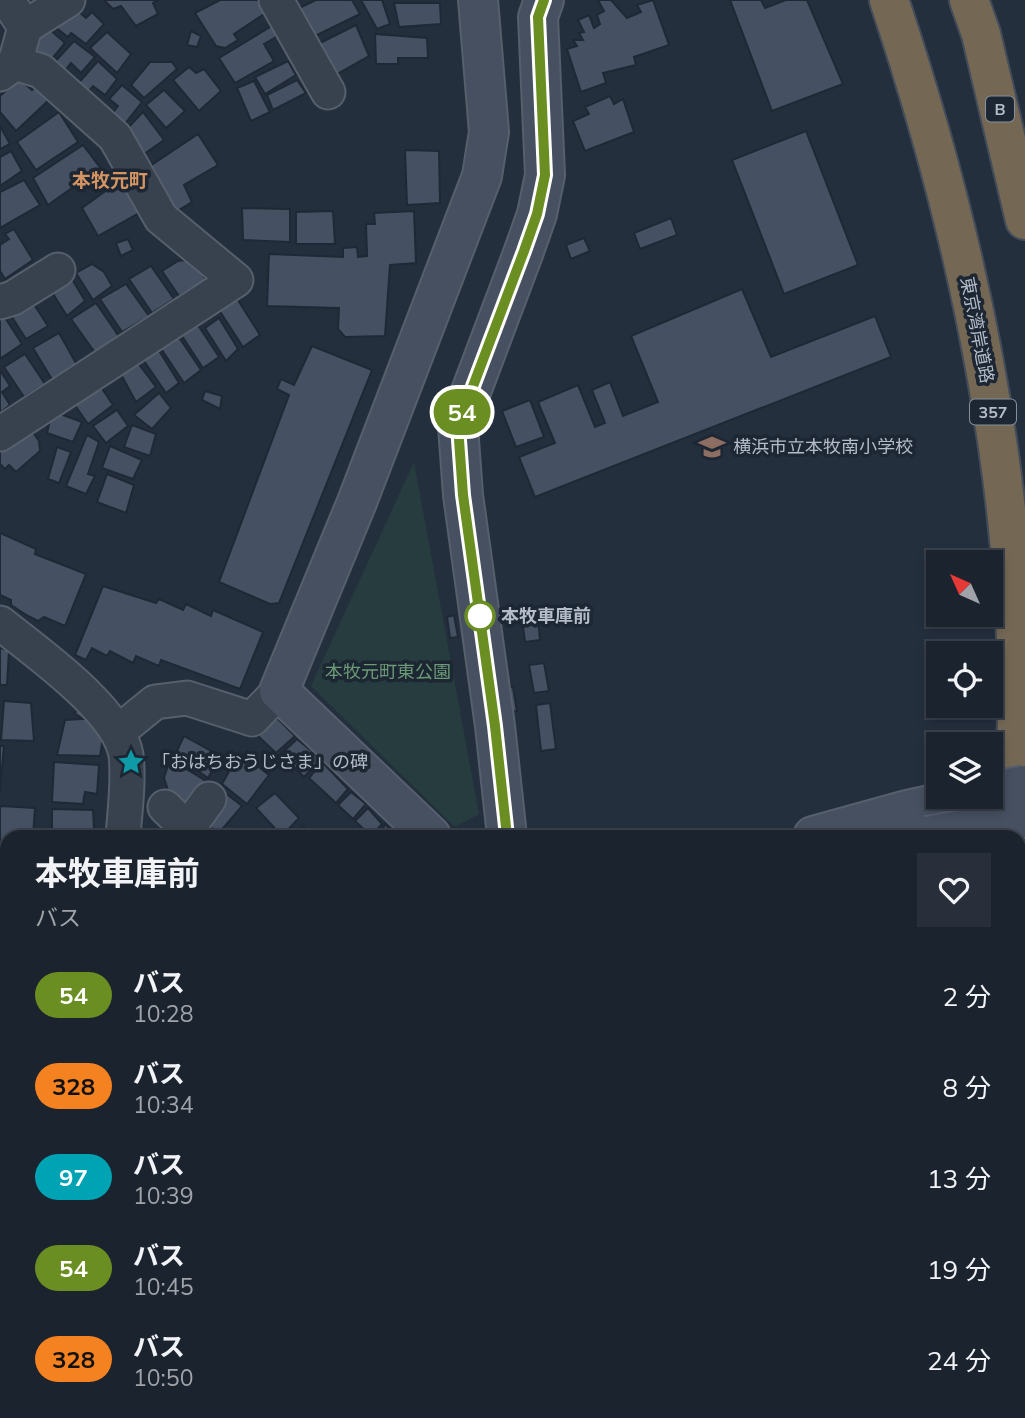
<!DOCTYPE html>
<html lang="ja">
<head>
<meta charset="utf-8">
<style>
	:root { --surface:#1b232e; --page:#282f3a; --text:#f1f3f6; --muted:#a0a4aa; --line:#39404a }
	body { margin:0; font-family:Mulish,"Noto Sans JP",sans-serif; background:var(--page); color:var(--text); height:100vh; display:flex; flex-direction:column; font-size:26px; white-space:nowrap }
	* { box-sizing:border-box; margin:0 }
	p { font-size:23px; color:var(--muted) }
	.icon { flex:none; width:38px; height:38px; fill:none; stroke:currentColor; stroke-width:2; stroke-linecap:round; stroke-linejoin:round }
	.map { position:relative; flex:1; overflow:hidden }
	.details { position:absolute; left:0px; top:830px; width:1026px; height:590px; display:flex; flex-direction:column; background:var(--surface); border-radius:21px 21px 0 0; box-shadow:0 4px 10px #0003,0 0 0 2px var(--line) }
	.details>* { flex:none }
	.badge { padding:0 14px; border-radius:23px; font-size:24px; line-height:46px }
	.needle { width:46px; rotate:315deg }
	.buttons { position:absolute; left:926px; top:550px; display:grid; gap:14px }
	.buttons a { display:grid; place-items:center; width:77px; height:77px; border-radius:0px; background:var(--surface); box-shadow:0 4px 10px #0003,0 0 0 2px var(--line); font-size:35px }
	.map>.badge { position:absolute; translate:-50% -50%; box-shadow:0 0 0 4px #fff }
	.round { display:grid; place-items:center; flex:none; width:74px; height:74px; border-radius:0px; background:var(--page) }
	.head { display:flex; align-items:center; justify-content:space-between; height:119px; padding:0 35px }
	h1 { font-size:33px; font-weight:700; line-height:52px }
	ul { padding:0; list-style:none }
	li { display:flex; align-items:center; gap:21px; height:91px; padding:0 35px }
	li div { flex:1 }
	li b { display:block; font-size:26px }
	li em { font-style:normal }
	li .badge { min-width:77px; font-weight:700; text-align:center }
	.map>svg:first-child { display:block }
</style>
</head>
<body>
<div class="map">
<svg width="1025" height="1418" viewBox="0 0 1025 1418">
	<rect width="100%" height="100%" fill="#242f3e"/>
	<!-- green -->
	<g fill="#263c3f">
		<path d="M414,462L479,814L455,827L311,686Z"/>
		<path d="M797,1412H921L920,1418H802Z"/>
	</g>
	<!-- building -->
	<g fill="#455162" stroke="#1f2835" stroke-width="2">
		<path d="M104,0H158L153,3L158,14L136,26L121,6L113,9Z"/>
		<path d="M220,0H258L264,14L234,34L238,40L225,48L216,46L195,13Z"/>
		<path d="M316,0H352L360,14L311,38L297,9Z"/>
		<path d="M361,0H382L390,24L377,29Z"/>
		<path d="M598,0H611L627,18L641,12L637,5L653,0L669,45L634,57L636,65L603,73L606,83L581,92L567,49L577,46L573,40H583L579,33L584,32L578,20L589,15L594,28L600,24L597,15L604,11Z"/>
		<path d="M730,0H761L765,8L786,0H807L843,84L772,111Z"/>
		<path d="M394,3H440L441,24L399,27Z"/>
		<path d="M73,7L86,18L92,12L104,24L86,44L71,33L68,37L55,27Z"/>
		<path d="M275,24L281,34L264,44L274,61L235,83L219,58Z"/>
		<path d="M356,25L369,56L330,78L314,46Z"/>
		<path d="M46,26L65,43L46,66L25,47Z"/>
		<path d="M191,31L201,36L197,47L187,45Z"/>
		<path d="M107,32L131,54L117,73L90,48Z"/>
		<path d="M375,34L427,38L428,58H398V64H376Z"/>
		<path d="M74,41L95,57L81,73L71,63L60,77L50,67Z"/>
		<path d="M98,61L117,79L105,95L93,86L83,98L74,88Z"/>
		<path d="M288,61L296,75L265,94L255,77Z"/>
		<path d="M150,62H172L177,69L144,98L131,85Z"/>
		<path d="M189,67L196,73L204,69L221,91L199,111L173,80Z"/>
		<path d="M19,79L32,90L43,83L52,97L16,131L0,112V96Z"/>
		<path d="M297,80L306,93L273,110L267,95Z"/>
		<path d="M254,81L270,112L251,121L237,88Z"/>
		<path d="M122,85L142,102L120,130L107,121L118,106L109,99Z"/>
		<path d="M164,90L185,111L166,128L146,105Z"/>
		<path d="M610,96L614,104L623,99L634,132L585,151L573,121L589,114L585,107Z"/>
		<path d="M59,112L78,142L36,170L17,142Z"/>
		<path d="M143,112L164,140L137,159L121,135Z"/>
		<path d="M0,126L10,144L0,149Z"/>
		<path d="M806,131L858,265L784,294L732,160Z"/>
		<path d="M198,134L218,165L184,185L192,202L174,213L147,168Z"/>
		<path d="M83,145L105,174L89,187L83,180L48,205L33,178Z"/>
		<path d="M405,150L439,151L440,203L407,205Z"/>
		<path d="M11,151L22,171L0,186V157Z"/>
		<path d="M24,180L40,205L0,228V192Z"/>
		<path d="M121,180L139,213L98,236L82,208Z"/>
		<path d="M242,208L290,209V242L243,240Z"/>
		<path d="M333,211L335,244H296V212Z"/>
		<path d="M414,211L416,263L390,265L385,336L345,337L338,329L339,308L267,306L269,254L343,257V248L357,247L358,257L367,256L366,224H375L374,213Z"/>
		<path d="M671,218L677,235L640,249L634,233Z"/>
		<path d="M14,229L33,260L5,279L0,271V245L9,239L5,234Z"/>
		<path d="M584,238L590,251L571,259L566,245Z"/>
		<path d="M128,239L133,250L121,256L116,243Z"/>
		<path d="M193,259L206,280L179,296L162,271L178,261Z"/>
		<path d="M92,264L104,272L112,286L93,300L76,273Z"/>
		<path d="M151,266L174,299L152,313L129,279Z"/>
		<path d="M72,279L85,301L67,316L50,289Z"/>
		<path d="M126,284L149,316L122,332L100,299Z"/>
		<path d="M742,289L771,357L875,316L891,357L535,497L519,457L555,443L538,402L578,385L595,427L605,423L592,390L610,382L623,416L658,402L631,336Z"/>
		<path d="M236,297L260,335L243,347L217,307Z"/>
		<path d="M33,303L48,326L26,339L10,314Z"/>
		<path d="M96,303L120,338L96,354L71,319Z"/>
		<path d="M4,316L22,344L0,359V318Z"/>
		<path d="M219,318L238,349L226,361L205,328Z"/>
		<path d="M194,319L219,357L203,368L178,330Z"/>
		<path d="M59,333L77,365L53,381L33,348Z"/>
		<path d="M176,333L201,370L184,383L158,344Z"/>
		<path d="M312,346L372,370L279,603L270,604L219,582L289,395L277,389L281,379L294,385Z"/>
		<path d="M158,349L179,383L166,393L142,358Z"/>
		<path d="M25,354L45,384L24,397L4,367Z"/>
		<path d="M135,359L156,387L136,402L118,369Z"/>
		<path d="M0,370L10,386L2,392L10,405L0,413Z"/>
		<path d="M99,384L113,405L88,424L72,401Z"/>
		<path d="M205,391L222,396L220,409L202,400Z"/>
		<path d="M159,393L171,408L152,429L134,415Z"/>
		<path d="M530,400L544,437L516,447L502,411Z"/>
		<path d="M117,410L128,426L106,443L93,426Z"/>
		<path d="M52,411L82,422L73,442L47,433Z"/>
		<path d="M28,425L39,441L40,451L16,472L9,465L5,469L0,464V446Z"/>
		<path d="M132,425L156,434L150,456L124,447Z"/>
		<path d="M87,435L99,442L88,474L95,476L86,494L66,486Z"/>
		<path d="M110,446L142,460L133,479L102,468Z"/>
		<path d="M57,447L71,452L59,483L48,479Z"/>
		<path d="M107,474L134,485L126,513L97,502Z"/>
		<path d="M0,533L36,549L35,554L86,574L65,626L44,617L38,621L28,616L11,605V600L0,595Z"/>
		<path d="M103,586L156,603L159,599L183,610L186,604L211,616L213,610L263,632L240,689L161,660L159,666L136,656L133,663L110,651L107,656L92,648L86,660L75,655Z"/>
		<path d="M537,608L540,640L525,642L521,610Z"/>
		<path d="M454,615L458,637L450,638L447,617Z"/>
		<path d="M0,648L9,650L7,685H0Z"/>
		<path d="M544,663L549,691L534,693L529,665Z"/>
		<path d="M513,687L517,711L509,712L505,688Z"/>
		<path d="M4,701L31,703L34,741L1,740Z"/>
		<path d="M550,703L556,749L541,751L536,705Z"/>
		<path d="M81,709L103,738L100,756L57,755L65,720L83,719L74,713Z"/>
		<path d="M275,716L295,736L276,753L258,736Z"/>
		<path d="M184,736L220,756L208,778L175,755Z"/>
		<path d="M297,739L321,759L304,777L281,754Z"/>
		<path d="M0,746H4L0,791Z"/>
		<path d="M240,752L269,775L247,804L222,784Z"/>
		<path d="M170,759L206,781L192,806L169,793L164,778Z"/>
		<path d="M54,762L99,765L97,794L85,792L83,804L52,802Z"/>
		<path d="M322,762L348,789L336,803L309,778Z"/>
		<path d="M224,792L242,806L219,833L206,824Z"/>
		<path d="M351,792L366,804L353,819L338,805Z"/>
		<path d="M275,793L299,818L282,836L256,808Z"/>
		<path d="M0,806L35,808L33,836H7V854H0Z"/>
		<path d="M368,808L382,824L371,836L355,821Z"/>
		<path d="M52,809L93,810L94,829L90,836H52Z"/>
		<path d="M385,824L397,836H380Z"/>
		<path d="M303,826L312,836H292Z"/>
		<path d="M0,859L7,860V883H0Z"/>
		<rect x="0" y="917" width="7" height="46"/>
		<path d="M0,983L7,984V1008H0Z"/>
		<rect x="0" y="1017" width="7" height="26"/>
		<path d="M7,1055V1094L0,1095V1056Z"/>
		<path d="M7,1109V1144L0,1118V1111Z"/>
		<path d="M5,1220L7,1282L0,1285V1222Z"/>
		<path d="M4,1370L7,1408L0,1414V1373Z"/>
		<path d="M19,1412H42L45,1418H12Z"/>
		<path d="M47,1412H94L95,1415L90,1418H50Z"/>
		<path d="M190,1412H222L225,1418H193Z"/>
		<path d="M243,1412H276L278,1416L246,1418Z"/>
		<path d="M407,1412H521L522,1418H406Z"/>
		<path d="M601,1412H652L653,1418H601Z"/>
	</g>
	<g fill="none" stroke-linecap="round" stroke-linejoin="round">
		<!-- street casing -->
		<g stroke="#565f6c" stroke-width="37">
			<g id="street">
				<path d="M276,0L328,92"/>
				<path d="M25,27L68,0"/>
				<path d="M0,74L15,63L25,27L7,0"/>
				<path d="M0,302L13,298L58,270"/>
				<path d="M0,434L236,280L161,218L115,137L41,71L15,63"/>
				<path d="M0,623C35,651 119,710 126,755C129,781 125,810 123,836"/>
				<path d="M118,732L155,702L187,698L252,719L279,691"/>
				<path d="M165,807L195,836"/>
				<path d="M188,828L209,799"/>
				<path d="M0,1356L7,1351"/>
				<path d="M139,1418L151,1412"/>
			</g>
		</g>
		<!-- secondary casing -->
		<g stroke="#565f6c" stroke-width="42">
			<g id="secondary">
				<path d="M431,836L279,691L357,502L482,176L489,132L478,0"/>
				<path d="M507,836L495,726L463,495L458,426L524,251L537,214L545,175L538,17L544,0"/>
				<path d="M813,836L907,810L971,796"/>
				<path d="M566,1412V1418"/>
				<path d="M779,1412L784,1418"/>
			</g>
		</g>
		<!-- highway casing -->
		<g stroke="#434c59" stroke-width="42">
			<g id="highway">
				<path d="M889,0C952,188 998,384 1013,583C1019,662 1017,741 1015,820"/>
				<path d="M969,0L981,34L1025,220"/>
				<path d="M1018,1226L1025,1187"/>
				<path d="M944,1418L945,1412"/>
				<path d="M984,1418L985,1412"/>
			</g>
		</g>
		<!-- street -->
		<use href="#street" stroke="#38414e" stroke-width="33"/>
		<!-- secondary -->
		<use href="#secondary" stroke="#465061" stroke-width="38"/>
		<!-- highway -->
		<use href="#highway" stroke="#746855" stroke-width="38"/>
		<!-- secondary-bridge casing -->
		<g stroke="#565f6c" stroke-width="42" stroke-linecap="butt">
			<g id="secondary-bridge">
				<path d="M990,792L1025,785"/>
				<path d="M928,836L1025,818"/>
			</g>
		</g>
		<!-- secondary-bridge -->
		<use href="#secondary-bridge" stroke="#465061" stroke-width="38"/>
	</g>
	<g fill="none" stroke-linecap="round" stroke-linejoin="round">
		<!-- line casing -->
		<g stroke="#fff" stroke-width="16">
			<path id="line" d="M507,836L495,726L463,495L458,426L524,251L537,214L545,175L538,17L544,0"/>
		</g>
		<!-- line -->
		<use href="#line" stroke="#6b8e23" stroke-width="10"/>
	</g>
	<!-- icons -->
	<defs>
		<g id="school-bare" transform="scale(2.1)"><path d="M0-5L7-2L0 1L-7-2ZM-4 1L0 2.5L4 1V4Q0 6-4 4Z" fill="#8d6e63" stroke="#1d2633" stroke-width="2.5" paint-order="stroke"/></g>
		<g id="sight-bare" transform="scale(2.1)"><path d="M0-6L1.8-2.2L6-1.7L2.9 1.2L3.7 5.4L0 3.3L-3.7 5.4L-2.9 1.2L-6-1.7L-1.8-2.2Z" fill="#0f9aa8" stroke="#1d2633" stroke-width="2.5" paint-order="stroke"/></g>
	</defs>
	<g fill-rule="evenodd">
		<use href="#school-bare" x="712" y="447"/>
		<use href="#sight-bare" x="131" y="762"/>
	</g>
	<!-- markers -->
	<circle fill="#fff" stroke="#6b8e23" stroke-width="3.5" cx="480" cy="616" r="14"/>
	<g text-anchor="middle" stroke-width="7" stroke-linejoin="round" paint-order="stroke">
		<!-- shield labels -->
		<g fill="#1d2633" stroke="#878f9c" stroke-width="2">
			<rect x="986" y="96.5" width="28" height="25" rx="5"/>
			<rect x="970" y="399.5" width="46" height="25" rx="5"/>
		</g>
		<g font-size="16" font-weight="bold" fill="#b4bcc9">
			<text x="1000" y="115">B</text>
			<text x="993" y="418">357</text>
		</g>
		<!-- street labels -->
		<g font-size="18" fill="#b4bcc9" stroke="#1d2633">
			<text transform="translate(977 330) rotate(79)" y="6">東京湾岸道路</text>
		</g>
		<!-- poi labels -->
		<g font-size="18" fill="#b4bcc9" stroke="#1d2633" text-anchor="start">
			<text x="733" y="453">横浜市立本牧南小学校</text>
			<text x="152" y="768">「おはちおうじさま」の碑</text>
		</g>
		<!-- stop labels -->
		<g font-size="18" font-weight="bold" fill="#b4bcc9" stroke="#1d2633" text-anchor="start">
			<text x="501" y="622">本牧車庫前</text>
		</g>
		<!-- park labels -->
		<g font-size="18" fill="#6b9a76" stroke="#1d2633">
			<text x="388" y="678">本牧元町東公園</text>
		</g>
		<!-- neighbourhood labels -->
		<g font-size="19" font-weight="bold" fill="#d59563" stroke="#1d2633">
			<text x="110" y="187">本牧元町</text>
		</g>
	</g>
</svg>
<div class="buttons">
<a><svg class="needle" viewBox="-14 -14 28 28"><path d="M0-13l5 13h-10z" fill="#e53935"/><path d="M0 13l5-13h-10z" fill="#a0a4aa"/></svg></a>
<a><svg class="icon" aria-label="locate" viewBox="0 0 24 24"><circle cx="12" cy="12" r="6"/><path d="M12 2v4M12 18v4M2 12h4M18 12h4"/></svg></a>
<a><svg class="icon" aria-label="layers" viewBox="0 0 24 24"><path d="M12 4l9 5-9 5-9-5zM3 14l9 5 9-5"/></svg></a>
</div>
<b class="badge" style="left:462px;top:412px;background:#6b8e23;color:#fff">54</b>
<section class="details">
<div class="head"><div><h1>本牧車庫前</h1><p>バス</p></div><a class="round"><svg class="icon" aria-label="heart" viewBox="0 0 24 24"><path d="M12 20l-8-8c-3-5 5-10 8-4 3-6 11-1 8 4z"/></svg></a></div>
<ul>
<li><span class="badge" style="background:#6b8e23;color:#fff">54</span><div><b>バス</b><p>10:28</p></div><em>2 分</em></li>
<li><span class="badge" style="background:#f58220;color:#111">328</span><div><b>バス</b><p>10:34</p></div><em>8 分</em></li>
<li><span class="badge" style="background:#00a3b4;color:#fff">97</span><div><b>バス</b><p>10:39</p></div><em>13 分</em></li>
<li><span class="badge" style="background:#6b8e23;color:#fff">54</span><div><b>バス</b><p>10:45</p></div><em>19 分</em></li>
<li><span class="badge" style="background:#f58220;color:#111">328</span><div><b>バス</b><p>10:50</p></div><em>24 分</em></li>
</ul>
</section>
</div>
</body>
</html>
